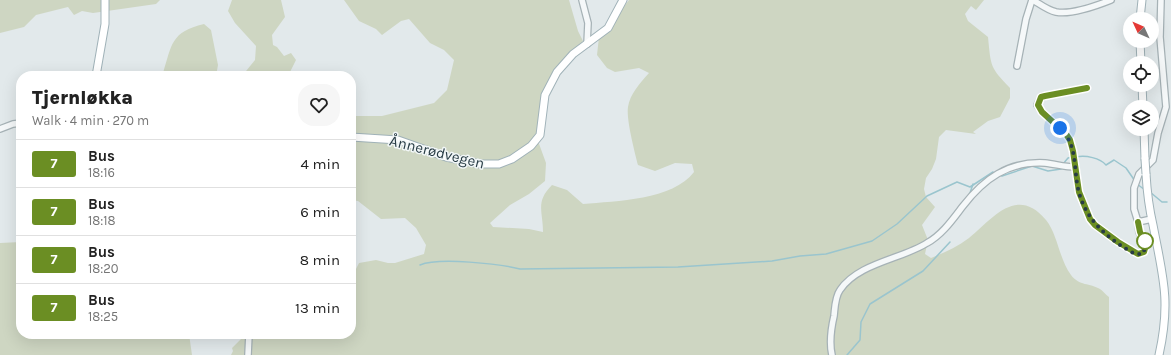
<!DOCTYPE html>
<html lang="en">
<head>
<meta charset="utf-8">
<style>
	:root { --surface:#fff; --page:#f6f6f6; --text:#222; --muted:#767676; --line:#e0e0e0 }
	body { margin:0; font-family:Karla,sans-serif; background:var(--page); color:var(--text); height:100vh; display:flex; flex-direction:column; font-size:15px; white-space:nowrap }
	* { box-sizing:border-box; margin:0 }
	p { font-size:13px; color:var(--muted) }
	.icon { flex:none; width:22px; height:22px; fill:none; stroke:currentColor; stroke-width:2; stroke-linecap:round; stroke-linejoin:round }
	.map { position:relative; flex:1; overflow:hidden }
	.side { position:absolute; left:16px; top:71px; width:340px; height:268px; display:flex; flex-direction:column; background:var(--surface); border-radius:16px; box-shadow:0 4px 16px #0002 }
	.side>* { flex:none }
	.badge { padding:0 8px; border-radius:3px; font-size:14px; line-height:26px }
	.needle { width:26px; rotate:314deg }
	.buttons { position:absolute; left:1123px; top:12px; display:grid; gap:8px }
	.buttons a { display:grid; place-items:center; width:36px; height:36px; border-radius:50%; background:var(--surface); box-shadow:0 4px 16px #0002; font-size:20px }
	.you { position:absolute; width:20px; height:20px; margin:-10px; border:3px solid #fff; border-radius:50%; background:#1a73e8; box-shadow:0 0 0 6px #1a73e833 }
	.map>.badge { position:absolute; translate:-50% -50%; box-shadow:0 0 0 2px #fff }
	.round { display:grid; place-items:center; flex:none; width:42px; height:42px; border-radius:16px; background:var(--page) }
	.overview { display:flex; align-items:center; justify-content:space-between; height:68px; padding:0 16px }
	h1 { font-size:19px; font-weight:800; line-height:30px }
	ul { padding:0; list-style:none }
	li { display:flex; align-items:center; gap:12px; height:48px; padding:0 16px; border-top:1px solid var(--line) }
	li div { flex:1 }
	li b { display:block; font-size:15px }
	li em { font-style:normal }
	li .badge { min-width:44px; font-weight:700; text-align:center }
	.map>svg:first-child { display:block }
</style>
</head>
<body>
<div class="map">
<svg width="1171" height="355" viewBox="0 0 1171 355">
	<rect width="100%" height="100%" fill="#e2e9eb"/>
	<!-- green -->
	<g fill="#ced6c2">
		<path d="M0,0H160L156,4L93,13L82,11L74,15L68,7L36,15L24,27L0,33Z"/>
		<path d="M232,0H281L285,17L272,35L273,45L277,47L284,56L291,53L296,60L289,74L283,76H242L255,60L256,46L235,23L228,11Z"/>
		<path d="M344,0H569L578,31L583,41L550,86L538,141L546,163L545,181L529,194L510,205L490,223L493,227L529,229L543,232C543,211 535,202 552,185L567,190L583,204C616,201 673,200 694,172L692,164L675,163L655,171L638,165C635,153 626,119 628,107C630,94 640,83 649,73L639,68L615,72L607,68L597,55L599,37L629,0H984L976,10L971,6L965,14L968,21L988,37C991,67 990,67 1010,88V98L1000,117L988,121L973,132L976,134L946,130L939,137L936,159L932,169L926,178L924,189L926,197L935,207L922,225L928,240L925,254L931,258C944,253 957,247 969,238C993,218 1017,185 1046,220C1058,235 1059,259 1071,275C1079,286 1090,283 1100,289C1103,291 1106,295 1109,297V355H231L233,351L232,348L246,334H351V279L359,263L376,260L388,263H395L424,254L426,245L416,228L405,218L381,219L358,201L351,200V116H382L434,103L447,90L454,60L444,50L430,43L409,19L401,21L382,35L376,29L359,21Z"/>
		<path d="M204,24L211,30L218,65L216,76H160L163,73C172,44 171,32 204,24Z"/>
		<path d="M21,242V334H189L192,355H0V243Z"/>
	</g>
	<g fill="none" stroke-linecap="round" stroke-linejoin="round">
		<!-- stream -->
		<g stroke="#9ac5ce" stroke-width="1.5">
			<path d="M1076,157C1086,155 1100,158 1106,165L1114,160L1126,168L1135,181"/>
			<path d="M1063,164L1068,158L1072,157"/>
			<path d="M1000,175L1002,176L1032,166L1048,171L1061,169L1062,168"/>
			<path d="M1137,184L1145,190"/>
			<path d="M1150,192L1162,202H1167"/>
			<path d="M970,193L973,184"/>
			<path d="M420,265C439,257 500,264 520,269L678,267L772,261L800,256L826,254L872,241L897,224L927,196L957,182L970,187L993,172L996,174"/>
			<path d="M847,355L860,340L861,322L870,304L923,271L950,242"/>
		</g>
		<!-- minor casing -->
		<g stroke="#a6b2b6" stroke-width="8">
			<g id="minor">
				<path d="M582,0L588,23L587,44"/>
				<path d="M1033,0C1040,4 1047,10 1056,12C1072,15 1096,6 1111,0"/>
				<path d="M1017,66L1026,19L1032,0"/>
				<path d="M1087,88L1045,96L1041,97L1037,105L1042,112L1066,134L1070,140L1073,151L1079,192L1090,219L1095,225L1118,242L1138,254L1144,252L1146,245L1139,232L1138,222"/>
				<path d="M0,129L13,124L21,123"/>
				<path d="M1152,219L1138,222L1134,209V188L1139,174L1153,160L1158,133L1166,107L1160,37L1161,0"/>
				<path d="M248,355L249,334"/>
				<path d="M832,355C829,342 831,329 834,316C835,307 835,297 840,290C858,263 902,259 927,243C942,235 953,219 963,206C984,179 1008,161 1045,163C1055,164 1065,167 1075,167"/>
			</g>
		</g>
		<!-- major casing -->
		<g stroke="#a0b2b8" stroke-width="9">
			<g id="major">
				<path d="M1140,19L1142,0"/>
				<path d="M1140,41L1141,63"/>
				<path d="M96,76L105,24V0"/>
				<path d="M1142,85L1143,107"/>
				<path d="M1144,129L1145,159"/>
				<path d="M351,137L398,140L446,157L480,164H499L512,159L531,146L540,135L545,95L557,72L573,54L608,28L623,0"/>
				<path d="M1146,174C1147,191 1149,208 1153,225C1163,277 1171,301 1159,355"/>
			</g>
		</g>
		<!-- minor -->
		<use href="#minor" stroke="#f5f8f9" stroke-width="5.5"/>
		<!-- major -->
		<use href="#major" stroke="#fff" stroke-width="7"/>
		<!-- major-bridge casing -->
		<g stroke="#a0b2b8" stroke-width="9" stroke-linecap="butt">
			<path id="major-bridge" d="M1145,159L1146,174"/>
		</g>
		<!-- major-bridge -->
		<use href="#major-bridge" stroke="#fff" stroke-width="7"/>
	</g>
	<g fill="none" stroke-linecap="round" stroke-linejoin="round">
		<!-- line casing -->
		<g stroke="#fff" stroke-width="9">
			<path id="line" d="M1087,88L1045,96L1041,97L1038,105L1042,112L1066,134L1070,140L1073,151L1079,192L1090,219L1095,225L1118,242L1138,254L1144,252L1146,245L1140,232L1138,222"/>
		</g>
		<!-- line -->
		<use href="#line" stroke="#6b8e23" stroke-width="6"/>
		<!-- walk -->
		<path stroke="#283c45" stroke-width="4" stroke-dasharray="0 7.2" d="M1060,128C1076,143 1074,163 1077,183C1082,217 1106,238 1135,254H1141L1144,252L1145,241"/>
	</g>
	<!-- markers -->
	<circle fill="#fff" stroke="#6b8e23" stroke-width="2" cx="1145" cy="241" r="8"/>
	<g text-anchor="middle" stroke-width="3" stroke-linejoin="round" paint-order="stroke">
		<!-- street labels -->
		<g font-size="15" fill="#283c45" stroke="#f2f7f8">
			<text transform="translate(437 152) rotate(14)" y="5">Ånnerødvegen</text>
		</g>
	</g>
</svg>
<div class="buttons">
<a><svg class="needle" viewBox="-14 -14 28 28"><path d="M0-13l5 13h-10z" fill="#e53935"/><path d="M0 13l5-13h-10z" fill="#767676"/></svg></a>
<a><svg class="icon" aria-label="locate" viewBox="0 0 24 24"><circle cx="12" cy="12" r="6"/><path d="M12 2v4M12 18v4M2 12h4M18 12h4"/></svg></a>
<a><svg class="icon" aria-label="layers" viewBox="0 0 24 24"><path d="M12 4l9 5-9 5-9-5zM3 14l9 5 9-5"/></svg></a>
</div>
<div class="you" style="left:1060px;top:128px"></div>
<section class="side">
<div class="overview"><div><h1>Tjernløkka</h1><p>Walk · 4 min · 270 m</p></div><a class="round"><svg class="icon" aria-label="heart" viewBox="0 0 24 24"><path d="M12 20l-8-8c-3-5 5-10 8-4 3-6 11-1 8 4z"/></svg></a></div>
<ul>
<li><span class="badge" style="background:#6b8e23;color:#fff">7</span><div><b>Bus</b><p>18:16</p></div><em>4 min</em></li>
<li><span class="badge" style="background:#6b8e23;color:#fff">7</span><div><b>Bus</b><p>18:18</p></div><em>6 min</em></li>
<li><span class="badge" style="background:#6b8e23;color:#fff">7</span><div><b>Bus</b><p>18:20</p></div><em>8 min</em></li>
<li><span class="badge" style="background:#6b8e23;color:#fff">7</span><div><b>Bus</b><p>18:25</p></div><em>13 min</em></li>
</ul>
</section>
</div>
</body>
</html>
